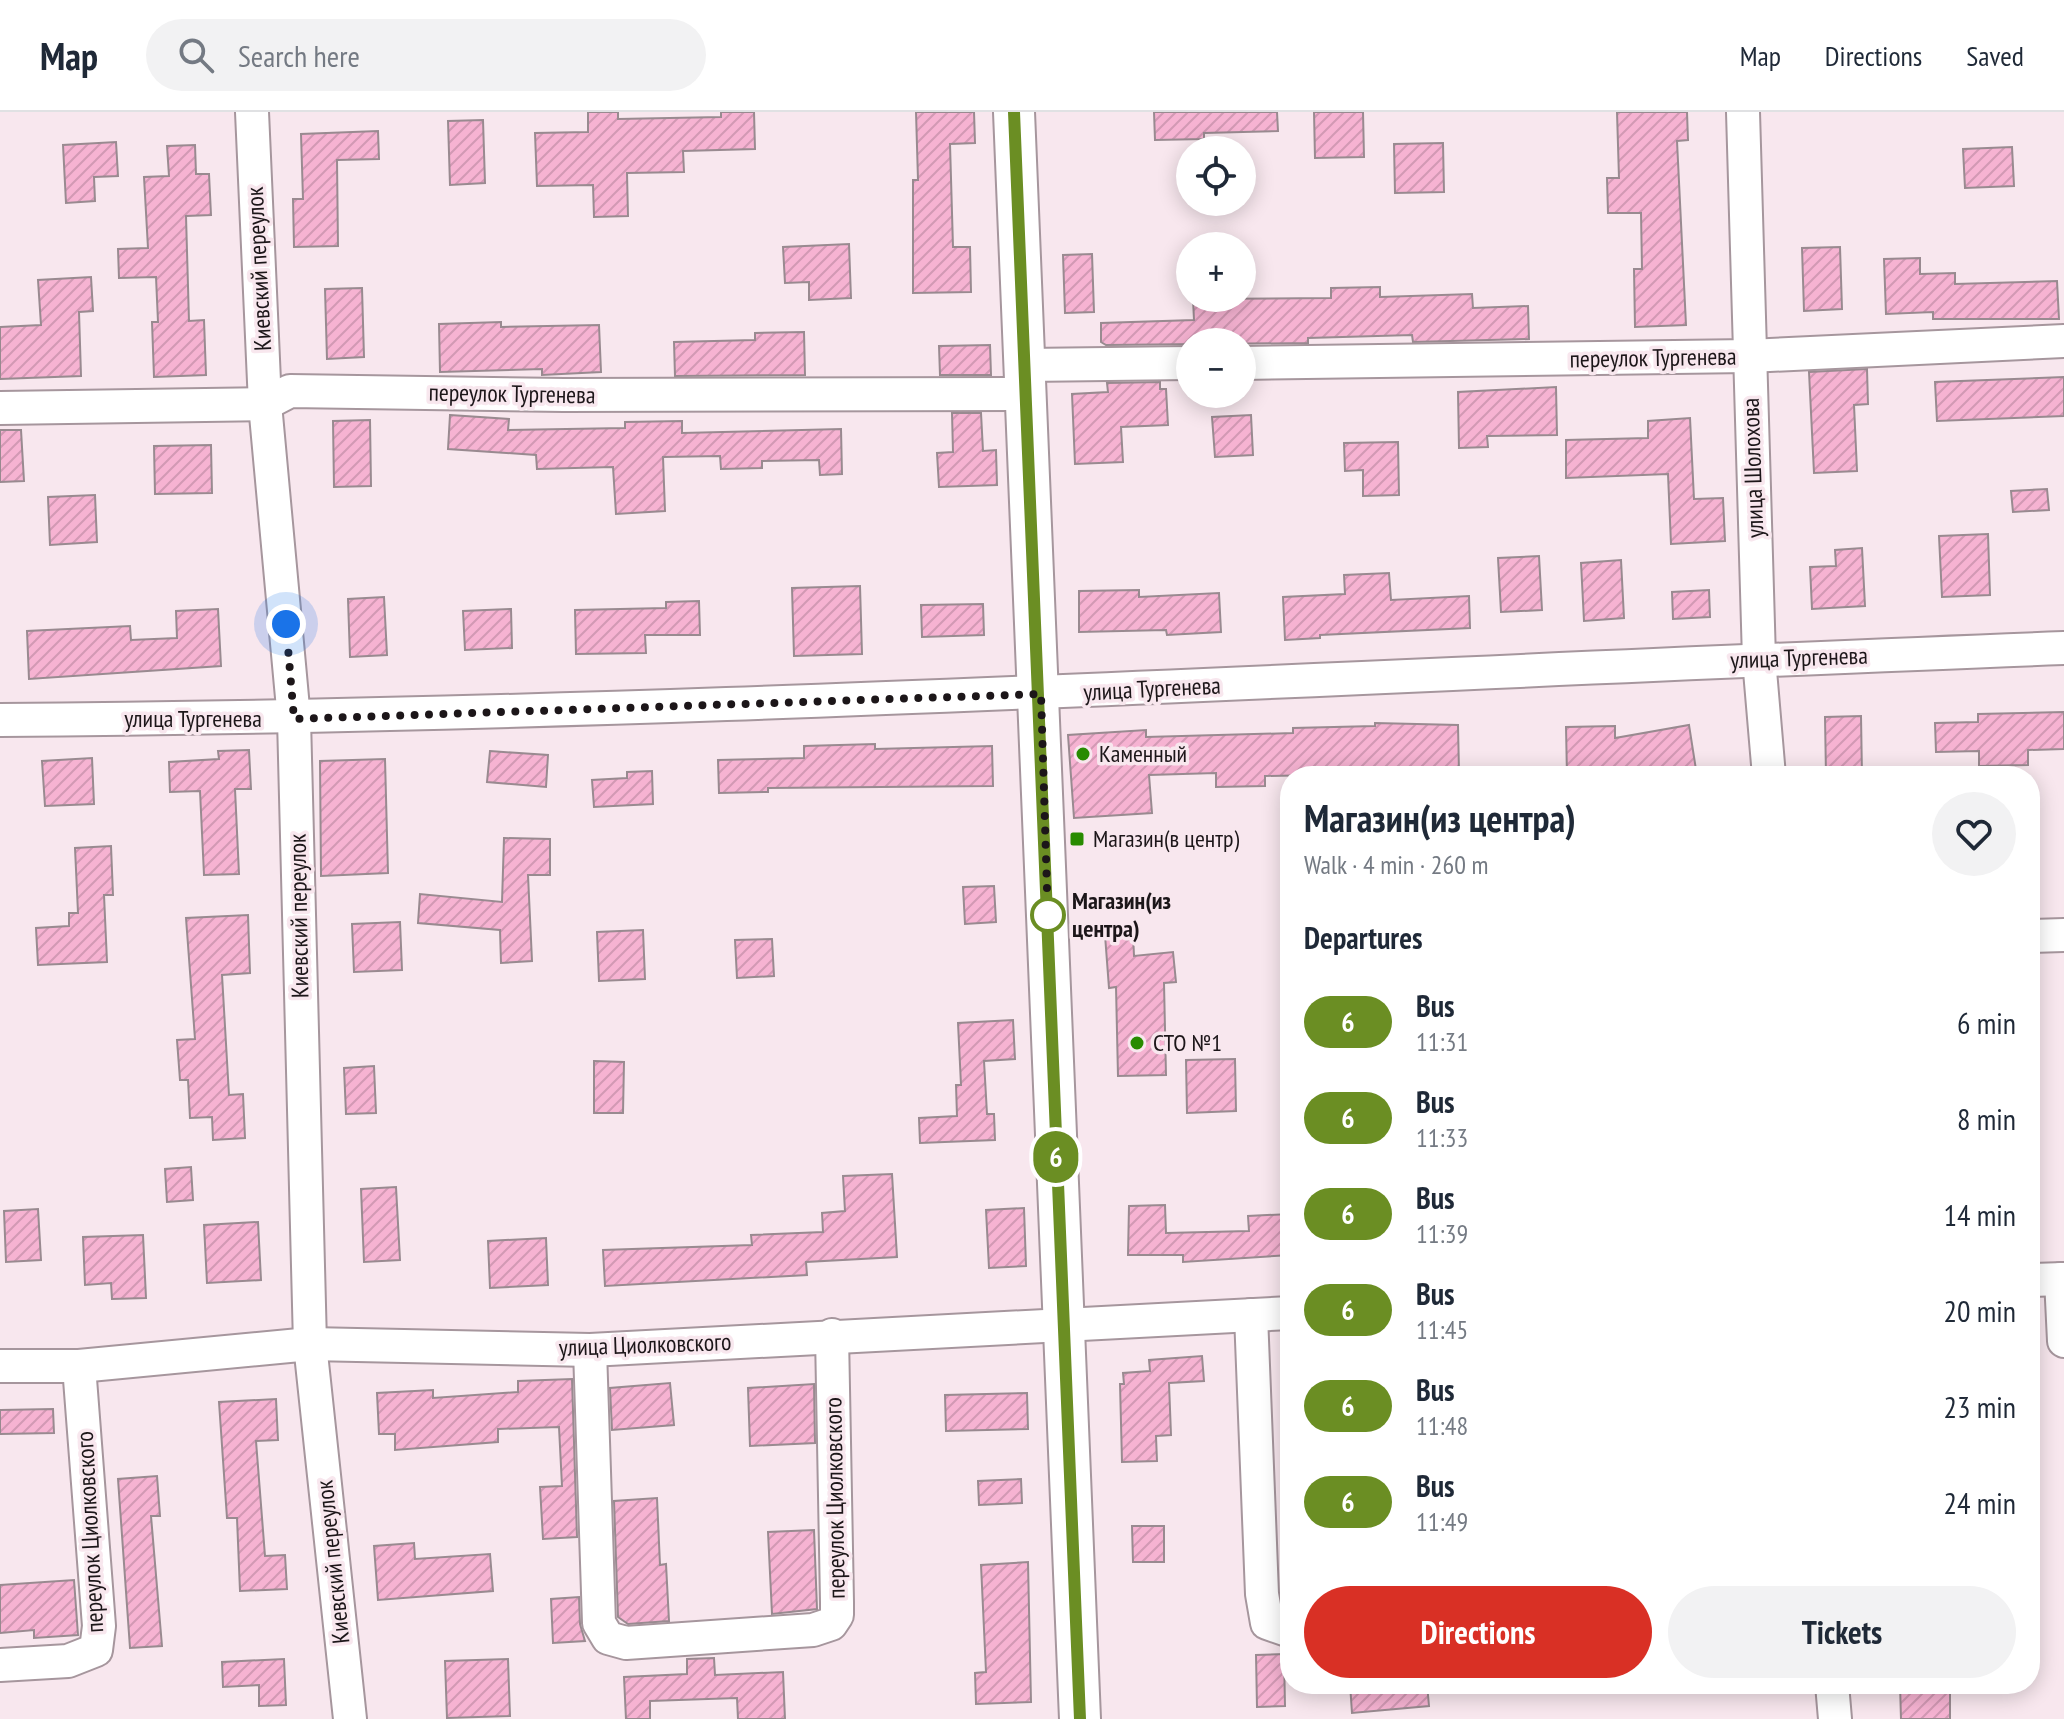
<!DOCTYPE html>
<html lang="en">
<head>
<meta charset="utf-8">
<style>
	:root { --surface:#fff; --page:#f2f2f3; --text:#1f2937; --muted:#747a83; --line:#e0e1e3; --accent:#d93025 }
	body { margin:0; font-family:"PT Sans Narrow",sans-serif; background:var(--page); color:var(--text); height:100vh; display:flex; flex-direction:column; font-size:30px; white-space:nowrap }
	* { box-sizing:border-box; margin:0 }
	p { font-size:26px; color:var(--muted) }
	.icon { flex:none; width:44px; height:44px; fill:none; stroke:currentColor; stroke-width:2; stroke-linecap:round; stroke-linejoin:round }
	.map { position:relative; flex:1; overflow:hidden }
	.drawer { position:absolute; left:1280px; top:654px; width:760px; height:928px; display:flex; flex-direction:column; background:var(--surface); border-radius:32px; box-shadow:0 4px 20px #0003 }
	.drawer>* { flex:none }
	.badge { padding:0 16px; border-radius:26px; font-size:28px; line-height:52px }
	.tools { position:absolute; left:1176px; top:24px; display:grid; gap:16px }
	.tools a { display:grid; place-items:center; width:80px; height:80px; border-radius:50%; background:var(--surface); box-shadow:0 4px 20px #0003; font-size:40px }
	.you { position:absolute; width:40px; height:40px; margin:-20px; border:6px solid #fff; border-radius:50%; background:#1a73e8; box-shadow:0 0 0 12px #1a73e833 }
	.map>.badge { position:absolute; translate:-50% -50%; box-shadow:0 0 0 4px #fff }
	h2 { padding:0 24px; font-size:30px; line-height:72px }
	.round { display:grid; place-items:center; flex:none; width:84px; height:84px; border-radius:42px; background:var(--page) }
	.summary { display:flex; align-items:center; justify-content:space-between; height:136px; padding:0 24px }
	h1 { font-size:38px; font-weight:800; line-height:60px }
	.button { display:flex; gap:16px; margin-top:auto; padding:16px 24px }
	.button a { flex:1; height:92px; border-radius:48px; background:var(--accent); color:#fff; font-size:32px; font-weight:800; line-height:92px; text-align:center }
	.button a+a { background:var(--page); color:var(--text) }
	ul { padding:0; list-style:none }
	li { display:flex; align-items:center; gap:24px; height:96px; padding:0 24px }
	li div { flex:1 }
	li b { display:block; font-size:30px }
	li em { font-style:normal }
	li .badge { min-width:88px; font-weight:700; text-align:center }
	header { display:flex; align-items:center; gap:48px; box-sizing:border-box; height:112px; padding:0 40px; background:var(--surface); border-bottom:2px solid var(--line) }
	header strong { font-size:38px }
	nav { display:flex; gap:44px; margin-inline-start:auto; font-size:28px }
	.search { width:560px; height:72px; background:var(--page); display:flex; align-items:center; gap:20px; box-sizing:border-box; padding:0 28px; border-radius:44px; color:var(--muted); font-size:30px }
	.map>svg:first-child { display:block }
</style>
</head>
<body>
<header>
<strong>Map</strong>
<div class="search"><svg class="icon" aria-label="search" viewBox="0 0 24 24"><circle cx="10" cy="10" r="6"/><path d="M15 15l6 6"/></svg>Search here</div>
<nav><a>Map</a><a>Directions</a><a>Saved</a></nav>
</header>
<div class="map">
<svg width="2064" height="1607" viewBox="0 0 2064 1607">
	<defs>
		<pattern id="building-hatch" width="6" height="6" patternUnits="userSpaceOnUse" patternTransform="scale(2)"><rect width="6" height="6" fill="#f6b3d2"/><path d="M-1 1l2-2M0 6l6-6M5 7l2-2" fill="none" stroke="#d299b4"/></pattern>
	</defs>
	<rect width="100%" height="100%" fill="#f8e7ee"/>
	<!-- building -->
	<g fill="url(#building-hatch)" stroke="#998a90" stroke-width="2">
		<path d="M588,0H618V7L721,5V0H754L755,37L683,39L684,60L627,61L628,104L594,105L593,73L537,74L535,21L588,20Z"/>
		<path d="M916,0H974L975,31L950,32L953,135H970L971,180L913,181V68H918Z"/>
		<path d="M1154,0H1277L1278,19L1204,21V27L1155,28Z"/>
		<path d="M1314,0H1363L1364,45L1315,46Z"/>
		<path d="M1617,0H1687L1688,28L1677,29L1686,213L1635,215L1634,157H1642L1641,101H1608L1607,66H1619Z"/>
		<path d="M483,8L485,71L450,73L448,9Z"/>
		<path d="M378,19L379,47L337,48L338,134L294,135L293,87H303L301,22Z"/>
		<path d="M116,30L118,64L94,65L95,89L66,91L63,33Z"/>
		<path d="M1443,31L1444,80L1395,81L1394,32Z"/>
		<path d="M195,33L196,62H209L211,103L186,104L189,209L204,208L206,263L154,265L152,210H158L156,165L119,166L118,137L148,136L144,65L169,64L167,34Z"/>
		<path d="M2012,35L2014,74L1965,76L1963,37Z"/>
		<path d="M849,132L851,186L809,188V170L785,171L783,135Z"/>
		<path d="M1840,135L1842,197L1804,199L1802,136Z"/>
		<path d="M1092,142L1094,200L1065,201L1063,143Z"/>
		<path d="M1920,146V162L1955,161V172L2057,169L2059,207H1933V200L1886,202L1884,147Z"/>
		<path d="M91,165L93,199L79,200L81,264L0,267V215L41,213L38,168Z"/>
		<path d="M1380,175V185L1472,182L1473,196L1528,194L1529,227L1413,230L1412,223L1308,226V231L1106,233L1101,230V211L1194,208L1193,187L1331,186V176Z"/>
		<path d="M362,176L364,245L327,247L325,177Z"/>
		<path d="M501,210V215L599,213L601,260L542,263V257L440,260L439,212Z"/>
		<path d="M804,220L805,263L675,264L674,230L755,228V221Z"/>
		<path d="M990,233L991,263H940L939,234Z"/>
		<path d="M1867,257L1868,292L1854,293L1857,359L1814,361L1809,260Z"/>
		<path d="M2064,265V304L1937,309L1935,270Z"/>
		<path d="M1160,270V277H1166L1168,313L1121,315L1123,350L1075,352L1072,282L1108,280L1107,271Z"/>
		<path d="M1556,275L1557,323L1487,324L1488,335L1459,336L1458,280Z"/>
		<path d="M952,301H981L983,339L996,338L997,373L939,375L937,341L953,340Z"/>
		<path d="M450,303L509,307L508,318L625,316V310L682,309V321L841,317L842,362L820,363L819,348L762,349V356L721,357L720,344L663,345L665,399L616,402L613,355L537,357L536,343L448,337Z"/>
		<path d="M1251,303L1253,343L1215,345L1212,305Z"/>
		<path d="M1690,306L1694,387L1723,386L1725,429L1671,432L1668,362L1566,366V328L1648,326V309Z"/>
		<path d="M370,308L371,374L334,375L333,309Z"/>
		<path d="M0,318H21L24,369L0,370Z"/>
		<path d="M1398,330L1399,383L1363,384V358L1345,359L1344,331Z"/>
		<path d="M211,333L212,381L155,382L154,334Z"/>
		<path d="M2047,377L2049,398L2013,400L2011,379Z"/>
		<path d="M95,383L97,430L50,433L48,385Z"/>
		<path d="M1988,422L1990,483L1942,485L1939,424Z"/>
		<path d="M1862,436L1865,494L1812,497L1810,455L1836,454L1835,438Z"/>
		<path d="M1539,444L1542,498L1501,500L1498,446Z"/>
		<path d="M1621,448L1624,506L1584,509L1581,451Z"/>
		<path d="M1389,461L1391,488L1469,484L1470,516L1320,523V526L1285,528L1283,485L1345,482L1344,463Z"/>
		<path d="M860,474L862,542L794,544L792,476Z"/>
		<path d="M1139,478V485L1219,481L1221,520L1167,523L1166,518L1079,520V479Z"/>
		<path d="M1709,478L1710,505L1673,507L1672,480Z"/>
		<path d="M384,485L387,543L350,545L348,487Z"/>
		<path d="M699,489L700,523H645L646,541L576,542L575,498L666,496V490Z"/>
		<path d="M983,492L984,523L922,525L921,493Z"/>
		<path d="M218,497L221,554L29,567L27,519L130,514L131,528L177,526L176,499Z"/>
		<path d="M511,497L512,536L465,538L463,499Z"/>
		<path d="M2064,600V637L2028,638V653L1979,654V639L1936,640L1935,611L1978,610V602Z"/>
		<path d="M1861,604L1862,664H1826L1825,605Z"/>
		<path d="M1375,611L1458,613L1459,660L1265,664V674L1216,675V661L1149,663L1152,701L1074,706L1068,623L1146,618V625L1293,621V616L1375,614Z"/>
		<path d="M1689,613L1697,664H1567L1566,615L1615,614V626Z"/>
		<path d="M875,632V637L992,634L993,674L768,676V680L719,681L718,648L804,646V634Z"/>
		<path d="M249,638L251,677H235L239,762L204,763L200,679L170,680L169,650L219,647L218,639Z"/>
		<path d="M490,639L548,643L546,675L487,670Z"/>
		<path d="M92,646L94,692L45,694L42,649Z"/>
		<path d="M385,647L388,761L321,764L320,649Z"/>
		<path d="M652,659L653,692L594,695L592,668L627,666V660Z"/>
		<path d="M504,726L550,727V763H528L532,849L501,851L500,818L418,811L420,782L502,790Z"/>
		<path d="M111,734L113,783H104L107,850L38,853L36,816L69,814V801H78L75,736Z"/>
		<path d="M994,774L996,810L965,812L963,775Z"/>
		<path d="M248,803L250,861L222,863L229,983L243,982L245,1026L213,1028L212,1005L190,1006L188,968H180L177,928L195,927L186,806Z"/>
		<path d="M400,810L402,858L354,860L352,812Z"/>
		<path d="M643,818L645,867L599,869L597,820Z"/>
		<path d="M1133,821L1134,844L1173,840L1176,870L1164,871L1166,963L1118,964L1116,875L1109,876L1105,823Z"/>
		<path d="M772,827L774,864L737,866L735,828Z"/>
		<path d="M1013,908L1015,947L984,949L987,1002H994L995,1028L920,1031L919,1006L957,1004L956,973H961L958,911Z"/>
		<path d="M1235,947L1236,999L1187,1001L1186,948Z"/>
		<path d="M594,949L624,950L623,1001H594Z"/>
		<path d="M374,954L376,1001L346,1002L344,956Z"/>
		<path d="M191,1055L193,1088L167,1090L165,1057Z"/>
		<path d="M892,1062L897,1145L806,1150L807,1163L605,1174L603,1138L752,1133L751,1123L823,1120L822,1101L845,1099L843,1064Z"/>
		<path d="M396,1075L400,1148L364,1150L361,1077Z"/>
		<path d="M1165,1093L1166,1121L1249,1119L1248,1104L1290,1102V1143L1183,1150V1143H1128L1129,1094Z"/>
		<path d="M1024,1096L1026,1154L989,1156L986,1098Z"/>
		<path d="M38,1097L41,1148L6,1150L4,1099Z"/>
		<path d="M258,1110L261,1168L207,1171L204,1113Z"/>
		<path d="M143,1123L146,1186L112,1187L111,1171L85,1173L83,1125Z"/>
		<path d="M546,1126L548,1173L490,1176L488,1129Z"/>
		<path d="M1202,1244L1204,1269L1169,1271L1171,1323L1156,1324L1157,1349L1122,1350L1120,1272H1124L1123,1261L1150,1259L1149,1248Z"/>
		<path d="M572,1267L577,1425L543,1427L540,1375L562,1374L559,1315L498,1317V1330L395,1338V1322H379L377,1281L433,1278V1286L518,1280V1269Z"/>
		<path d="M670,1271L674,1313L612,1318L610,1276Z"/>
		<path d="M814,1272L815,1331L750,1334L748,1276Z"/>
		<path d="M1027,1281L1028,1317L946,1319L945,1283Z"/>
		<path d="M276,1287L278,1328L256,1329L265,1444L285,1443L287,1477L240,1479L237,1406H227L219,1290Z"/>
		<path d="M53,1297L54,1321L0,1322V1298Z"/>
		<path d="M157,1364L160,1404H151L162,1534L130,1536L118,1367Z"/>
		<path d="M1021,1367L1022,1391L979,1393L978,1369Z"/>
		<path d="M657,1386L660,1453L666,1452L669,1509L628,1512L618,1505L614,1389Z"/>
		<path d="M1132,1414H1164V1450H1133Z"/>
		<path d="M814,1418L817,1497L772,1502L768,1420Z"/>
		<path d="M414,1431L415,1447L490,1442L493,1479L378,1488L374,1434Z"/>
		<path d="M1028,1450L1031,1590L976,1592L975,1561L986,1560L981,1453Z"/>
		<path d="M74,1468L78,1523L34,1526V1518L0,1521V1473Z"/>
		<path d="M579,1485L580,1512L585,1529L553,1531L551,1487Z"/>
		<path d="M1284,1542L1285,1594L1257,1595L1256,1543Z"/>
		<path d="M714,1546L715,1563L783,1560L785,1607H738L737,1586L650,1589V1607H626L624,1565L687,1562V1547Z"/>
		<path d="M284,1547L286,1593L259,1594V1573L223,1575L222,1550Z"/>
		<path d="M508,1547L510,1604L447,1606L445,1549Z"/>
		<path d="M1350,1572H1427L1429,1594L1352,1601Z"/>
		<path d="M1900,1572H1950V1607H1901Z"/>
	</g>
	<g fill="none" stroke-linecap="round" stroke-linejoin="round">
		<!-- minor casing -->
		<g stroke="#a6969d" stroke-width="36">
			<g id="minor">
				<path d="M252,0L265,292L294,607L310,1232L350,1607"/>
				<path d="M1743,0L1759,547L1769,664"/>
				<path d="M1242,251L1749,244L2064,229"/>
				<path d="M1026,253L1190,251"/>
				<path d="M0,296L265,292L290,279L564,283L1027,282"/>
				<path d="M0,608C689,604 1376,562 2064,536"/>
				<path d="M2030,824L2064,823"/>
				<path d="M2061,1167L2064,1229"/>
				<path d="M2030,1168L2064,1167"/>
				<path d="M1251,1203L1262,1482L1267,1511L1290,1519"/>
				<path d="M590,1238L599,1511L608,1526L626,1531L813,1518L831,1512L837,1503V1490L832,1223"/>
				<path d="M0,1254H79L310,1232L590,1238L1290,1201"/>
				<path d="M0,1553L68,1549L96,1538L99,1514L79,1254"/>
				<path d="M1832,1572L1835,1607"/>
			</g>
		</g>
		<!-- tertiary casing -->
		<g stroke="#a6969d" stroke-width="44">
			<path id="tertiary" d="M1014,0C1040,536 1054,1071 1080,1607"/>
		</g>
		<!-- minor -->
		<use href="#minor" stroke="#fff" stroke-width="32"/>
		<!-- tertiary -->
		<use href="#tertiary" stroke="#fff" stroke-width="40"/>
	</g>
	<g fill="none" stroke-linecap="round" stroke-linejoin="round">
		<!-- line casing -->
		<g stroke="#fff" stroke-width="18">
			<path id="line" d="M1014,0C1041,535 1053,1072 1080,1607"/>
		</g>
		<!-- line -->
		<use href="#line" stroke="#6b8e23" stroke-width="12"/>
		<!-- walk -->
		<path stroke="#1c1619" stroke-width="8" stroke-dasharray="0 14.4" d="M286,512L294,607L1041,582L1048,810V803"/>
	</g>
	<!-- markers -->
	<g fill="#288b00" stroke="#f8e7ee" stroke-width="3">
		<circle cx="1083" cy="642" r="8"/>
		<rect x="1069" y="719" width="16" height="16" rx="4"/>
		<circle cx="1137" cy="931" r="8"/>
	</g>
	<circle fill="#fff" stroke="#6b8e23" stroke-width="4" cx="1048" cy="803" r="16"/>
	<g text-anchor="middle" stroke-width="7" stroke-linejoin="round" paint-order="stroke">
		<!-- street labels -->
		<g font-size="24" fill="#1c1619" stroke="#f8e7ee">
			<text transform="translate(259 157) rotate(-93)" y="8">Киевский переулок</text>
			<text transform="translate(1653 246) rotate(-1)" y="8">переулок Тургенева</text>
			<text transform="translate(512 282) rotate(1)" y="8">переулок Тургенева</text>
			<text transform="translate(1753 356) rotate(-92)" y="8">улица Шолохова</text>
			<text transform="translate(1799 546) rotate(-2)" y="8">улица Тургенева</text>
			<text transform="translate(1152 577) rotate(-3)" y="8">улица Тургенева</text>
			<text x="193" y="615">улица Тургенева</text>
			<text transform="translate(299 804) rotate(-91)" y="8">Киевский переулок</text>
			<text transform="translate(645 1233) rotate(-2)" y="8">улица Циолковского</text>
			<text transform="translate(835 1386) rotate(-91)" y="8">переулок Циолковского</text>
			<text transform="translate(90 1420) rotate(-93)" y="8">переулок Циолковского</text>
			<text transform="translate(333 1450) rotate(-96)" y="8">Киевский переулок</text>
		</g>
		<!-- poi labels -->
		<g font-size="24" fill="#1c1619" stroke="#f8e7ee" text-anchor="start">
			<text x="1099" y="650">Каменный</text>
			<text x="1093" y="735">Магазин(в центр)</text>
			<text x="1153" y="939">СТО №1</text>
		</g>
		<!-- stop labels -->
		<g font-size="24" font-weight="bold" fill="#1c1619" stroke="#f8e7ee" text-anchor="start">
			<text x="1072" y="797">Магазин(из<tspan x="1072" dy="28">центра)</tspan></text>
		</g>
	</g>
</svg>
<div class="tools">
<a><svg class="icon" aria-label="locate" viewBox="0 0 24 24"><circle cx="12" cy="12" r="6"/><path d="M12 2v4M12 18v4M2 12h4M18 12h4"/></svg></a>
<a>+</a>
<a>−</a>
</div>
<div class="you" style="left:286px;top:512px"></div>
<b class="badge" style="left:1056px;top:1045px;background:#6b8e23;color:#fff">6</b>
<section class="drawer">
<div class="summary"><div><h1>Магазин(из центра)</h1><p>Walk · 4 min · 260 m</p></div><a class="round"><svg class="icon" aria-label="heart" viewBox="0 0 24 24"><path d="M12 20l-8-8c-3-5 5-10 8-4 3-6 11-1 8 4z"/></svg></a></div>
<h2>Departures</h2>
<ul>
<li><span class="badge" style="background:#6b8e23;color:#fff">6</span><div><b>Bus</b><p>11:31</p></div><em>6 min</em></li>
<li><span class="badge" style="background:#6b8e23;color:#fff">6</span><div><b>Bus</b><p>11:33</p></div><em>8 min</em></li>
<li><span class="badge" style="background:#6b8e23;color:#fff">6</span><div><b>Bus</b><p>11:39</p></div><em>14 min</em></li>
<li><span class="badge" style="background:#6b8e23;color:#fff">6</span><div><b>Bus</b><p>11:45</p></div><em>20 min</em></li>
<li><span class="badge" style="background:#6b8e23;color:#fff">6</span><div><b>Bus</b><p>11:48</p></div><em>23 min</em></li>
<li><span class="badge" style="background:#6b8e23;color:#fff">6</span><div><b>Bus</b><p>11:49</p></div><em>24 min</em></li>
</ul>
<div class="button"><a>Directions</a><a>Tickets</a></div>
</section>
</div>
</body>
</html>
